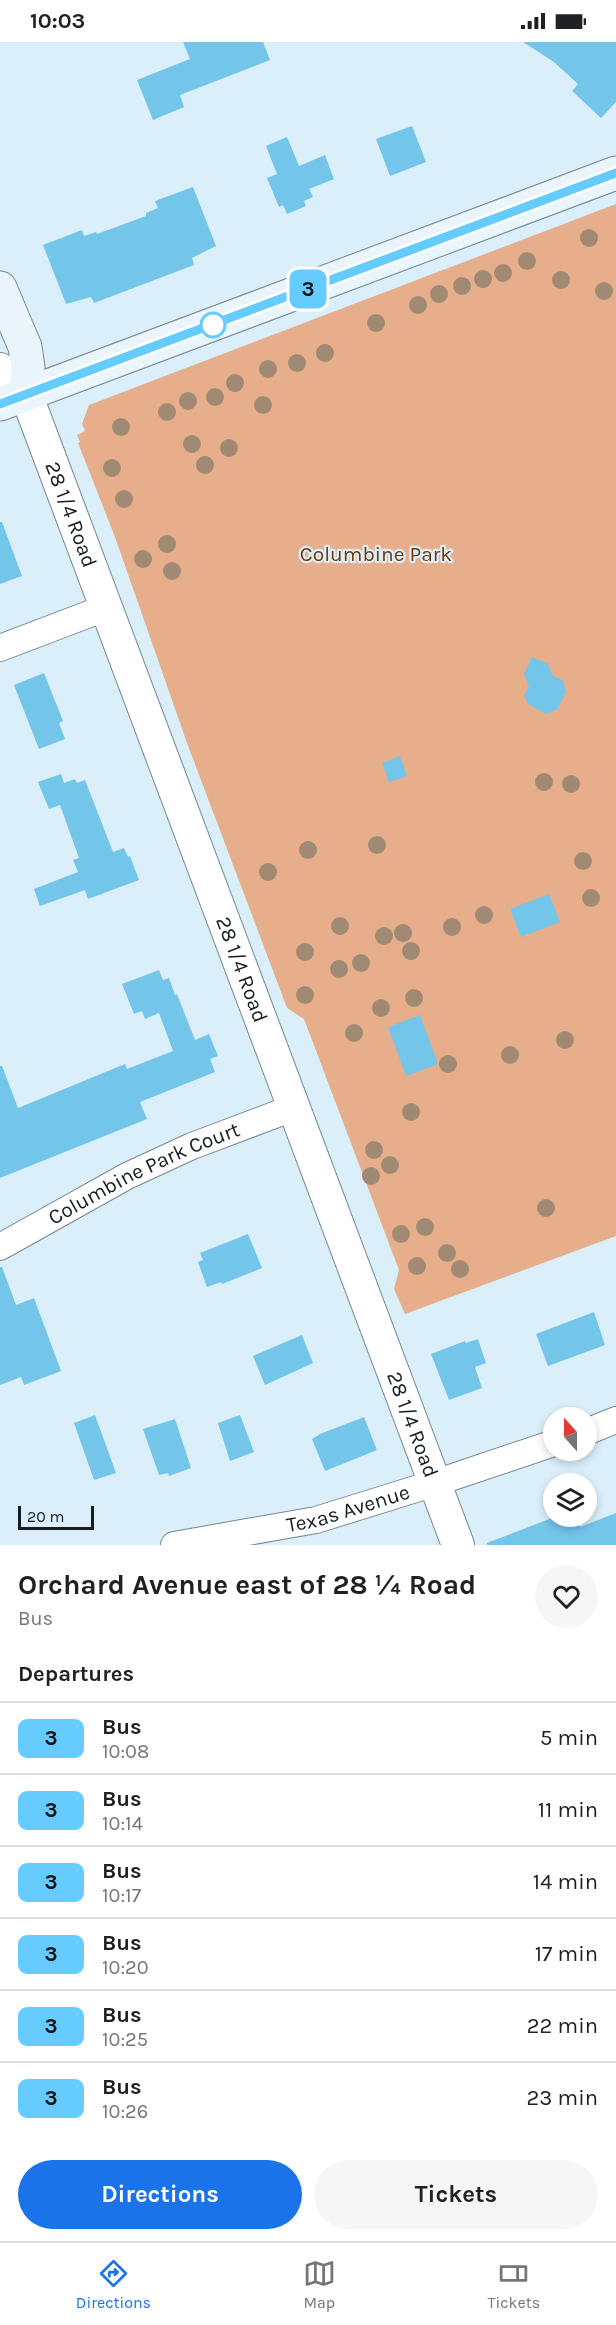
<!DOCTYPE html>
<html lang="en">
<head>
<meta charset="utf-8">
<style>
	:root { --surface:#fff; --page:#f6f6f6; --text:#202124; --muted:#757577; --line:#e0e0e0; --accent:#1a73e8 }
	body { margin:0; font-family:Karla,sans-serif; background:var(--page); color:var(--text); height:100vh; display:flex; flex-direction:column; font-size:22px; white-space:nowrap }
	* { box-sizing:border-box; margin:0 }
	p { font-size:20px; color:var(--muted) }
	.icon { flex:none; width:33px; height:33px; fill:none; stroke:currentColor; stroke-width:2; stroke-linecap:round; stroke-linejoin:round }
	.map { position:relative; height:1503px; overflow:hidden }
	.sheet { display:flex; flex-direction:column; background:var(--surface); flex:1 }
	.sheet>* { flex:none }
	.badge { padding:0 12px; border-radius:9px; font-size:21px; line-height:39px }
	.needle { width:39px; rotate:339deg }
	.tools { position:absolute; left:543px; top:1365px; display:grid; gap:12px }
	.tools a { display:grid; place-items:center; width:54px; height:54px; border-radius:50%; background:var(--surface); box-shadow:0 3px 9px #0003; font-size:30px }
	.scale { position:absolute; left:18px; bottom:15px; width:76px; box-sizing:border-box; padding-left:6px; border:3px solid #171e22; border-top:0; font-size:16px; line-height:21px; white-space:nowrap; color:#171e22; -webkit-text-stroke:4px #daeffa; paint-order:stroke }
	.map>.badge { position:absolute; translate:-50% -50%; box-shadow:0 0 0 3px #fff }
	h2 { padding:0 18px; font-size:22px; line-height:54px }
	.round { display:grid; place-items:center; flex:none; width:63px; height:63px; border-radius:32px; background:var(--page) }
	.headline { display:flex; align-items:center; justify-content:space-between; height:102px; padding:0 18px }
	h1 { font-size:28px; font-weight:700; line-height:45px }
	.action { display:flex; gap:12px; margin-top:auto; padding:12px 18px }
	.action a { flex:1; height:69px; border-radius:36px; background:var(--accent); color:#fff; font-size:24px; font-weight:700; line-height:69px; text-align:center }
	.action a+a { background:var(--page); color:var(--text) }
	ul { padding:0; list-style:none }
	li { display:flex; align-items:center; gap:18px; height:72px; padding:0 18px; border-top:2px solid var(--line) }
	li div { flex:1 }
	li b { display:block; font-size:22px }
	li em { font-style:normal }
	li .badge { min-width:66px; font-weight:700; text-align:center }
	.status { display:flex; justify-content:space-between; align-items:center; height:42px; padding:0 30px; background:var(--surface); direction:ltr }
	.status svg { height:16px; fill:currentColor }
	.tabs { display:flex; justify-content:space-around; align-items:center; height:84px; border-top:2px solid var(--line); background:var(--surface); font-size:16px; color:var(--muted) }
	.tabs a { display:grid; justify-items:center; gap:3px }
	.tabs .current { color:var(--accent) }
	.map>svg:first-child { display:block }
</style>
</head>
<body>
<div class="status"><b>10:03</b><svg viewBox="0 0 49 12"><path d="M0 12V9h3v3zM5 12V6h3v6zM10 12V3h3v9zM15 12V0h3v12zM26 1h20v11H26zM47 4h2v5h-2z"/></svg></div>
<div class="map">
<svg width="616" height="1503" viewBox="0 0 616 1503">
	<rect width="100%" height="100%" fill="#daeffa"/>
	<!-- green -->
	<path fill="#e6ae8a" d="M616,162V1194L405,1272L394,1247L399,1228L304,977L287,966L187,701L115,495L78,401L80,400L77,393L85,389L82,382L89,363Z"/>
	<!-- building -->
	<g fill="#74c5ea">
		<path d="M183,0H263L270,18L180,53L184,65L153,78L137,38L190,17Z"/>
		<path d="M523,0H616V60L601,76L572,49L578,42L554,20Z"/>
		<path d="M412,84L426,120L390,134L376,97Z"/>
		<path d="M287,95L299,124L325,113L334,137L309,147L313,155L304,159L306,164L287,172L283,163L279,165L267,136L277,132L266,104Z"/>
		<path d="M193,145L216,204L192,216L194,223L94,261L91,255L66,262L43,203L82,188L84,194L96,190L97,192L146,174V171L158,166L155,159Z"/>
		<path d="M0,480H2L22,534L0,542Z"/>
		<path d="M532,615L548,622L553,634L562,638L566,649L558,667L546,672L528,662L524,653L529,645L524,632Z"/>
		<path d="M44,631L63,679L59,681L65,697L39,707L14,643Z"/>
		<path d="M400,714L407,734L389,740L382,721Z"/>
		<path d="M61,732L64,741L75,737L77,741L85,738L113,810L124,806L128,815L130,814L139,838L88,857L85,848L40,864L34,847L78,830L73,818L79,816L60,763L49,767L38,740Z"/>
		<path d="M549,852L560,880L521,895L510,867Z"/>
		<path d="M159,928L163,938L169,936L175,953L177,952L195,998L209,992L218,1014L210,1017L215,1030L140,1060L147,1077L0,1136V1024H2L18,1066L125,1022L127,1027L173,1009L159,971L145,977L142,969L134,972L122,942Z"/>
		<path d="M420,973L438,1022L406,1034L388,985Z"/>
		<path d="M248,1192L262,1226L222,1242L221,1240L207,1245L198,1220L203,1218L200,1211Z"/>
		<path d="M0,1225H2L16,1263L34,1256L61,1329L24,1343L21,1335L0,1343Z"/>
		<path d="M594,1270L605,1303L548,1324L536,1292Z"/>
		<path d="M302,1293L313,1321L265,1343L253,1314Z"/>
		<path d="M478,1297L486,1321L475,1325L482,1346L449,1358L431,1312L465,1299L466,1301Z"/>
		<path d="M95,1373L116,1431L94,1438L74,1381Z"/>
		<path d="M240,1373L254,1410L230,1419L218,1381Z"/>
		<path d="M364,1375L377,1408L325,1429L312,1397L320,1392Z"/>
		<path d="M175,1377L191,1426L169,1434L168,1431L159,1433L143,1387Z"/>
		<path d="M616,1471V1503H487V1501L557,1474H576L580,1485Z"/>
	</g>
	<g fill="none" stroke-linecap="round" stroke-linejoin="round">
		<!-- minor casing -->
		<g stroke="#758891" stroke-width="28">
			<g id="minor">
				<path d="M0,606L105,566"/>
				<path id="s1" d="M0,1205L127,1134L192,1104L293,1066"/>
				<path d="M586,1390L616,1378"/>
				<path id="s2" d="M174,1503L316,1478L435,1441L554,1401"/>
			</g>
		</g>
		<!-- tertiary casing -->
		<g stroke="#758891" stroke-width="34">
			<g id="tertiary">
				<path id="s3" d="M0,327L7,337L26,352L458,1503"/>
			</g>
		</g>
		<!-- secondary casing -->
		<g stroke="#758891" stroke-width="35">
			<g id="secondary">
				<path d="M0,246L25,305L28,325L26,352"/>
				<path d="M0,362L616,131"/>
			</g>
		</g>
		<!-- minor -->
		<use href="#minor" stroke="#fff" stroke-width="26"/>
		<!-- tertiary -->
		<use href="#tertiary" stroke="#fff" stroke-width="32"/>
		<!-- secondary -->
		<use href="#secondary" stroke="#e9f5fb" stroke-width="33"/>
	</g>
	<!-- trees -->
	<g fill="#a18a73">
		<circle cx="589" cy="196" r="9"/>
		<circle cx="527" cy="219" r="9"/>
		<circle cx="503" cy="231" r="9"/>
		<circle cx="483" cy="237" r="9"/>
		<circle cx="561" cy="238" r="9"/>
		<circle cx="462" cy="244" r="9"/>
		<circle cx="604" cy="249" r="9"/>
		<circle cx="439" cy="252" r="9"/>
		<circle cx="418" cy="263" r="9"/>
		<circle cx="376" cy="281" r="9"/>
		<circle cx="325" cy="311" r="9"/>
		<circle cx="297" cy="321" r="9"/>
		<circle cx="268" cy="327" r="9"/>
		<circle cx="235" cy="341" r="9"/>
		<circle cx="215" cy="355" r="9"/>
		<circle cx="188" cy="359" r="9"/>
		<circle cx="263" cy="363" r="9"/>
		<circle cx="167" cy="370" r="9"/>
		<circle cx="121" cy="385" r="9"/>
		<circle cx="192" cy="402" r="9"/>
		<circle cx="229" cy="406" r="9"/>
		<circle cx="205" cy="423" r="9"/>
		<circle cx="112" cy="426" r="9"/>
		<circle cx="124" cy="457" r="9"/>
		<circle cx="167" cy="502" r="9"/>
		<circle cx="143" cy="517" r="9"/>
		<circle cx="172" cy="529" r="9"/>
		<circle cx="544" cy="740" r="9"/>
		<circle cx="571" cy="742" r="9"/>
		<circle cx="377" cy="803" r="9"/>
		<circle cx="308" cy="808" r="9"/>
		<circle cx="583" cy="819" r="9"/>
		<circle cx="268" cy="830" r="9"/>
		<circle cx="591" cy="856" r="9"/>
		<circle cx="484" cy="873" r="9"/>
		<circle cx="340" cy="884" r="9"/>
		<circle cx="452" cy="885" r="9"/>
		<circle cx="403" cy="891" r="9"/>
		<circle cx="384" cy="894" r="9"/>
		<circle cx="411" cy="909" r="9"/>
		<circle cx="305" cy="910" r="9"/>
		<circle cx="361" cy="921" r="9"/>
		<circle cx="339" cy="927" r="9"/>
		<circle cx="305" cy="953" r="9"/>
		<circle cx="414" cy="956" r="9"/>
		<circle cx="381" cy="966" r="9"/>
		<circle cx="354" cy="991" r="9"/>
		<circle cx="565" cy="998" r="9"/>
		<circle cx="510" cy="1013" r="9"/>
		<circle cx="448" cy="1022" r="9"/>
		<circle cx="411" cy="1070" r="9"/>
		<circle cx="374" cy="1108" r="9"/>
		<circle cx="390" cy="1123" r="9"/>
		<circle cx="371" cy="1134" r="9"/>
		<circle cx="546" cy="1166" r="9"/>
		<circle cx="425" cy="1185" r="9"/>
		<circle cx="401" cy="1192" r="9"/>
		<circle cx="447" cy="1211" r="9"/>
		<circle cx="417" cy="1224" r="9"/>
		<circle cx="460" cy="1227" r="9"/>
	</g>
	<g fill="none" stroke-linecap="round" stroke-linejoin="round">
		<!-- line casing -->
		<g stroke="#fff" stroke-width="14">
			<path id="line" d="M0,362L616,131"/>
		</g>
		<!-- line -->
		<use href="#line" stroke="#6cf" stroke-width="9"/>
	</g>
	<!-- markers -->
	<circle fill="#fff" stroke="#6cf" stroke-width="3" cx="213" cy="283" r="12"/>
	<g text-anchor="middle" stroke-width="4.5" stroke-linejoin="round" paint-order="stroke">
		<!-- street labels -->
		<g font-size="21" fill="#171e22" stroke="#daeffa">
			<text dy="7" stroke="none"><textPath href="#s3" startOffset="165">28 1/4 Road</textPath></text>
			<text dy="7" stroke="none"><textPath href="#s3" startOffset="651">28 1/4 Road</textPath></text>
			<text dy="7" stroke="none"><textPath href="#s1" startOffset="162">Columbine Park Court</textPath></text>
			<text dy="7" stroke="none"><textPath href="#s3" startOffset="1137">28 1/4 Road</textPath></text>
			<text dy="7" stroke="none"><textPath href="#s2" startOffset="178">Texas Avenue</textPath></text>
		</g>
		<!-- park labels -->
		<g font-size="21" fill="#733805" stroke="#daeffa">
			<text x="376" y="519">Columbine Park</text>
		</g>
	</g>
</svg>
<div class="tools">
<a><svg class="needle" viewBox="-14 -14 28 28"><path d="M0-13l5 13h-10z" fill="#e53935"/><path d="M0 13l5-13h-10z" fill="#757577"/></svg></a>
<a><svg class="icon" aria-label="layers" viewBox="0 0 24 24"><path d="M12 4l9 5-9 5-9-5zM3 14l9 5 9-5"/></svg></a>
</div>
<div class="scale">20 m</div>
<b class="badge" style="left:308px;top:247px;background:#6cf;color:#111">3</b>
</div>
<section class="sheet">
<div class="headline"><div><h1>Orchard Avenue east of 28 ¼ Road</h1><p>Bus</p></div><a class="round"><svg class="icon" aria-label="heart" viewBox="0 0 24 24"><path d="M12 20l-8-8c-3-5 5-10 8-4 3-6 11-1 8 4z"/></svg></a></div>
<h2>Departures</h2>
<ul>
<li><span class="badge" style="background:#6cf;color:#111">3</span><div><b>Bus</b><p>10:08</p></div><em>5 min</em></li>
<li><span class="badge" style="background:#6cf;color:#111">3</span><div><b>Bus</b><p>10:14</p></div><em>11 min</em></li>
<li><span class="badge" style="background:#6cf;color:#111">3</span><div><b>Bus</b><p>10:17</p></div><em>14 min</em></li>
<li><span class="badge" style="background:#6cf;color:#111">3</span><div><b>Bus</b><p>10:20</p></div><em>17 min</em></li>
<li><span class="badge" style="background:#6cf;color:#111">3</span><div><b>Bus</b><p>10:25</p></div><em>22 min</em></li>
<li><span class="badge" style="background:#6cf;color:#111">3</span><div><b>Bus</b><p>10:26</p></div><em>23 min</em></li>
</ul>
<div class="action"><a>Directions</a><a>Tickets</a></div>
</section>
<nav class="tabs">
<a class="current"><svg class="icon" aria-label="directions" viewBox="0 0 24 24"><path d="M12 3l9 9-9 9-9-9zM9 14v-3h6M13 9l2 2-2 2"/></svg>Directions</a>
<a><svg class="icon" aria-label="map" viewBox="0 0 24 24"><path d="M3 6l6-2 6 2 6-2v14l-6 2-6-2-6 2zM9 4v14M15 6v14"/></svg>Map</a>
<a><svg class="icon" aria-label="tickets" viewBox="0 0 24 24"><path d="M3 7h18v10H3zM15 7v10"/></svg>Tickets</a>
</nav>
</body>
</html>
